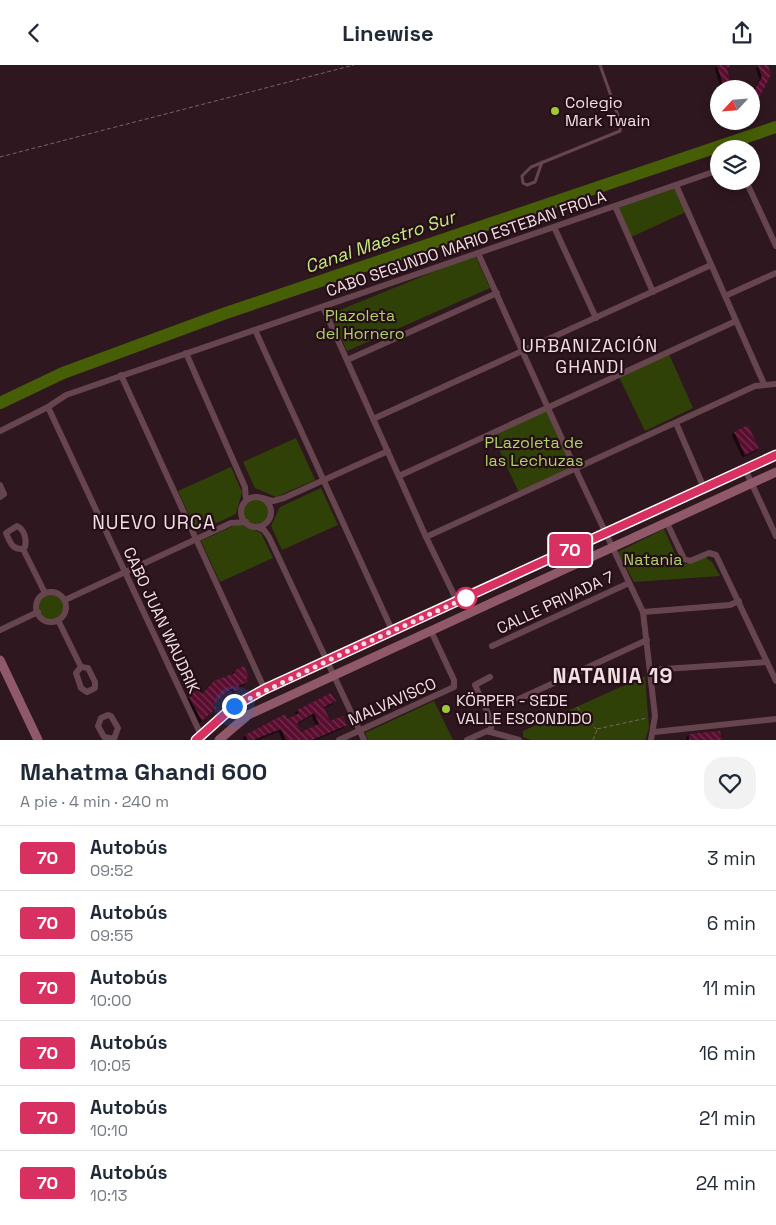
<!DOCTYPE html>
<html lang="es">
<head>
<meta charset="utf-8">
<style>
	:root { --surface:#fff; --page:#f2f2f3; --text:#1f2937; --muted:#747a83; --line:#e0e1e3 }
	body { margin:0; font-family:"Space Grotesk",sans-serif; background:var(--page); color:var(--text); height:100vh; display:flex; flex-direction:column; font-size:19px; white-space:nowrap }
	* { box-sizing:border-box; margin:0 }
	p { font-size:16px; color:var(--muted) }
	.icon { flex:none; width:28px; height:28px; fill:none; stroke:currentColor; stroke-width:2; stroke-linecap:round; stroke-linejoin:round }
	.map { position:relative; height:675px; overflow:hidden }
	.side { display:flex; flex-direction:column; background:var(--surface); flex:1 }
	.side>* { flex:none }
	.badge { padding:0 10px; border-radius:4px; font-size:18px; line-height:32px }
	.needle { width:32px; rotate:244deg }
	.buttons { position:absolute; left:710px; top:15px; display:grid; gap:10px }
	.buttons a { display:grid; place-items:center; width:50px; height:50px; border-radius:50%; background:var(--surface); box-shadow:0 2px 12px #0003; font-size:25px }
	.you { position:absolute; width:25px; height:25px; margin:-12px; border:4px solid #fff; border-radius:50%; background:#1a73e8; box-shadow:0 0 0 8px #1a73e833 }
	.map>.badge { position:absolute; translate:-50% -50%; box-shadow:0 0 0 2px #fff }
	.round { display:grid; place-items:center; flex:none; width:52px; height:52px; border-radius:20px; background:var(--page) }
	.overview { display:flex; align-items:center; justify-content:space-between; height:85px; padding:0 20px }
	h1 { font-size:24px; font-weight:700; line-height:38px }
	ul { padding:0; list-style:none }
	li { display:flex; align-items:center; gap:15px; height:65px; padding:0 20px; border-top:1px solid var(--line) }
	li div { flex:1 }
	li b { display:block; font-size:19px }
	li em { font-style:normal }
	li .badge { min-width:55px; font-weight:700; text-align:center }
	header { display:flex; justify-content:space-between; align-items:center; height:65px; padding:0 20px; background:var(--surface); font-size:22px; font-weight:700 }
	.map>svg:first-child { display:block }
</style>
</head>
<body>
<header><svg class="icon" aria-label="back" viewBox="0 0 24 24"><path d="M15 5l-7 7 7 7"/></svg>Linewise<svg class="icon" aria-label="share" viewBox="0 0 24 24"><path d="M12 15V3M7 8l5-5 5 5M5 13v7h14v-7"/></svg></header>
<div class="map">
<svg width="776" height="675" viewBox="0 0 776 675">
	<defs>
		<pattern id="building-back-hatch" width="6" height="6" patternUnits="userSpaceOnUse" patternTransform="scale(1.25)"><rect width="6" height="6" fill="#5a0e2f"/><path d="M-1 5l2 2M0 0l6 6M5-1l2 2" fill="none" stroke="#72314d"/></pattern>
		<filter id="shadow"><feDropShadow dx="-2.5" dy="2.5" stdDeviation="0" flood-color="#0009"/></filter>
	</defs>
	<rect width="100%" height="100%" fill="#2f171f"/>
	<!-- green -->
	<g fill="#304107">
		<path d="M676,120L688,146L629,173L615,141Z"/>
		<path d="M475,190L490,223L347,286L330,249Z"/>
		<path d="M669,289L693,343L645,366L619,312Z"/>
		<path d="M548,343L576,405L520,430L492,369Z"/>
		<path d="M296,373L315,415L276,432L255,423L243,397Z"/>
		<path d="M231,402L242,427L236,449L197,467L178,426Z"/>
		<path d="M321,423L338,460L282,485L271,461L280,442Z"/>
		<circle cx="256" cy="447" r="15"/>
		<path d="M240,458L261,468L273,493L220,517L201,476Z"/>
		<path d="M664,464L678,495L686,499L705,492L712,497L720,511L634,517L618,487Z"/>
		<circle cx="51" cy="541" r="15"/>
		<path d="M645,611L649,663L645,675H531L523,672V666Z"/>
		<path d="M434,636L453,675H368L365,668Z"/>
	</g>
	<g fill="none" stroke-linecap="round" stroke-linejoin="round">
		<!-- river -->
		<path stroke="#465e05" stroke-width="12" d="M0,338L63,308L223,249L776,62"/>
	</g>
	<!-- building -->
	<g fill="url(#building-back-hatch)" fill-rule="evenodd" filter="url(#shadow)">
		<path d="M717,0H731L727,4L731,18L740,24L724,23Z"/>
		<path d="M758,0H768L771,10L760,31L751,34V26L754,25L762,12Z"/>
		<path d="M748,360L759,383L745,390L734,367Z"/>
		<path d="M244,601L249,612L246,614L248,617L238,621L240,624L235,626L233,623L226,627L213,640L216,643L202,656L189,632L197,624L202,629L214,616L235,608L234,606Z"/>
		<path d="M331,628L336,636L324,642L330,656L343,651L347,660L312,675H286L281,664L253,675H248L245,670L285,649L287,654L294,651L299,648L297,645ZM314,648L319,659L301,667L297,658Z"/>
		<path d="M720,666L722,675H689V669Z"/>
	</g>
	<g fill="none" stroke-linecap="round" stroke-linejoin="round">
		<!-- path -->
		<g stroke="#79636a" stroke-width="1" stroke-dasharray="4 2.5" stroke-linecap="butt">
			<path d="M0,92L354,0"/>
			<path d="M577,642L596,664"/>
			<path d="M597,664L647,653"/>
			<path d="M593,675L597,665"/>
		</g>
		<!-- lane -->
		<path stroke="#67454f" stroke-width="3" d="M542,97L535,117L527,120L523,118L522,111L531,102L620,66L621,59L600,0"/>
		<!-- street -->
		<g stroke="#67454f" stroke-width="6">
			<path d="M746,116L776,181"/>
			<path d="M676,120L764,319"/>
			<path d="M615,141L653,227"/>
			<path d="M554,162L596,253"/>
			<path d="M478,188L576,405L643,547L655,651L651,675"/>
			<path d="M725,231L776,208"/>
			<path d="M323,242L426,472L457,536"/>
			<path d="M255,265L392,565"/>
			<path d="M186,288L245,422L246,435"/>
			<path d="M347,295L497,228"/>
			<path d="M121,310L265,625"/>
			<path d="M48,342L201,670"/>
			<path d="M373,354L711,200"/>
			<path d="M676,358L704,423"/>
			<path d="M0,366L48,342L66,330L719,105"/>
			<path d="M745,404L776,471"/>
			<path d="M399,411L736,256"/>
			<path d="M0,420L4,429L0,432"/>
			<circle cx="256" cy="447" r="15"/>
			<path d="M263,433L273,436L284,433L388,386"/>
			<path d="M667,458L684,494L690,496L709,488L716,490L776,616"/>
			<path d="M257,462L264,465L269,472L364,675"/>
			<path d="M426,472L755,321L776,319"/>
			<path d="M23,484C12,485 10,477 6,468L17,461C24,464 27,474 25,482L23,484L45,528"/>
			<circle cx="51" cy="542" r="15"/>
			<path d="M65,535L231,458L246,457"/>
			<path d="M643,547L730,540L739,536"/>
			<path d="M58,555L81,602L76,608L81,623L87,627L95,623V617L88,603L81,602"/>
			<path d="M0,565L38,547"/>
			<path d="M492,581L629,518"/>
			<path d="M650,605L767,597"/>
			<path d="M490,612L475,620L492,657L490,667"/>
			<path d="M519,634L647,575"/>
			<path d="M108,650L111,651L118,663L114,674L104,672L98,661L101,653Z"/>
			<path d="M654,667L776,654"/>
			<path d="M339,675L454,622V615L431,566"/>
			<path d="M467,675L487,666L519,675"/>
		</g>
		<!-- secondary -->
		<g stroke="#8f596a" stroke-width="9">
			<path d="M0,595L38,675"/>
			<path d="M196,675L234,641L265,625L776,390"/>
			<path d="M219,675L248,650L776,407"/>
		</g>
	</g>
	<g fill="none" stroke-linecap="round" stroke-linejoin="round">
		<!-- line casing -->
		<g stroke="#fff" stroke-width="11">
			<path id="line" d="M196,675L234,641L265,624L776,390"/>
		</g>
		<!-- line -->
		<use href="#line" stroke="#d93062" stroke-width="8"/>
		<!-- walk -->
		<path stroke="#f1dfe4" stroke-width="5" stroke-dasharray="0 9" d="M234,641L348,586L466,533"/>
	</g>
	<!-- markers -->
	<g fill="#9cca31" stroke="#250e15" stroke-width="2">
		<circle cx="555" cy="46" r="5"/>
		<circle cx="446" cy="644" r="5"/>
	</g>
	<circle fill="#fff" stroke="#d93062" stroke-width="2.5" cx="466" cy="533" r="10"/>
	<g text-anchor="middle" stroke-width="4.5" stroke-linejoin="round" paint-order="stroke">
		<!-- poi labels -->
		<g font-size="16" fill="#f1dfe4" stroke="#250e15" text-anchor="start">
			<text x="565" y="43">Colegio<tspan x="565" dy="18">Mark Twain</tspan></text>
			<text x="456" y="641">KÖRPER - SEDE<tspan x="456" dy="18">VALLE ESCONDIDO</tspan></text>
		</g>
		<!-- street labels -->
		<g font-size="16" fill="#f1dfe4" stroke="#250e15">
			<text transform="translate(466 178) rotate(-19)" y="6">CABO SEGUNDO MARIO ESTEBAN FROLA</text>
			<text transform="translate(555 537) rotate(-25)" y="6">CALLE PRIVADA 7</text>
			<text transform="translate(162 555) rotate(65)" y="6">CABO JUAN WAUDRIK</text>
			<text transform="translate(392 636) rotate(-24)" y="6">MALVAVISCO</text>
		</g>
		<!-- park labels -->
		<g font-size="16" fill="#aed369" stroke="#250e15">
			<text x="360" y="256">Plazoleta<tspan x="360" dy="18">del Hornero</tspan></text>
			<text x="534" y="383">PLazoleta de<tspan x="534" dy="18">las Lechuzas</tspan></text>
			<text x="653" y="500">Natania</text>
		</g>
		<!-- water labels -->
		<g font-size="18" font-style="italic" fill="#c5ec81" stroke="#250e15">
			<text transform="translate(380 177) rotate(-19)" y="6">Canal Maestro Sur</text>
		</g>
		<!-- neighbourhood labels -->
		<g font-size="18" letter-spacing="1" fill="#f1dfe4" stroke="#250e15">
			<text x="590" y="287">URBANIZACIÓN<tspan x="590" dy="21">GHANDI</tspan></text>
		</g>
		<!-- quarter labels -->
		<g font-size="19" letter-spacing="1" fill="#f1dfe4" stroke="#250e15">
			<text x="154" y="464">NUEVO URCA</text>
		</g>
		<!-- district labels -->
		<g font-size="21" font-weight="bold" letter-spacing="1" fill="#f1dfe4" stroke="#250e15">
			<text x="613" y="618">NATANIA 19</text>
		</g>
	</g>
</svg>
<div class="buttons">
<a><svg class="needle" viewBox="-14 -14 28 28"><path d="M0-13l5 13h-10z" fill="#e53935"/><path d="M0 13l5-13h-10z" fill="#747a83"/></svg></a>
<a><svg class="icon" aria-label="layers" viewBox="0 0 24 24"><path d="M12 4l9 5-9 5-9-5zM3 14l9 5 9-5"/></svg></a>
</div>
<div class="you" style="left:234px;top:641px"></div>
<b class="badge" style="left:570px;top:485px;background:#d93062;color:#fff">70</b>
</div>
<section class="side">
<div class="overview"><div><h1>Mahatma Ghandi 600</h1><p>A pie · 4 min · 240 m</p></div><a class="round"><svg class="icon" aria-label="heart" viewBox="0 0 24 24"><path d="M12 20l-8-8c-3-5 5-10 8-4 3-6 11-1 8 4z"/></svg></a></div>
<ul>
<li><span class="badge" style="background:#d93062;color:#fff">70</span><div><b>Autobús</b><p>09:52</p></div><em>3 min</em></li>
<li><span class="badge" style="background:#d93062;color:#fff">70</span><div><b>Autobús</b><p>09:55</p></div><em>6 min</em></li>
<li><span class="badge" style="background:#d93062;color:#fff">70</span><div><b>Autobús</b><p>10:00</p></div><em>11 min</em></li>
<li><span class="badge" style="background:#d93062;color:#fff">70</span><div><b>Autobús</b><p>10:05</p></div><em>16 min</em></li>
<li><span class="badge" style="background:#d93062;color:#fff">70</span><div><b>Autobús</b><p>10:10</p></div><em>21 min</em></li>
<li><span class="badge" style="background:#d93062;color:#fff">70</span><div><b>Autobús</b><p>10:13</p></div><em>24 min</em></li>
</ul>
</section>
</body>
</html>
